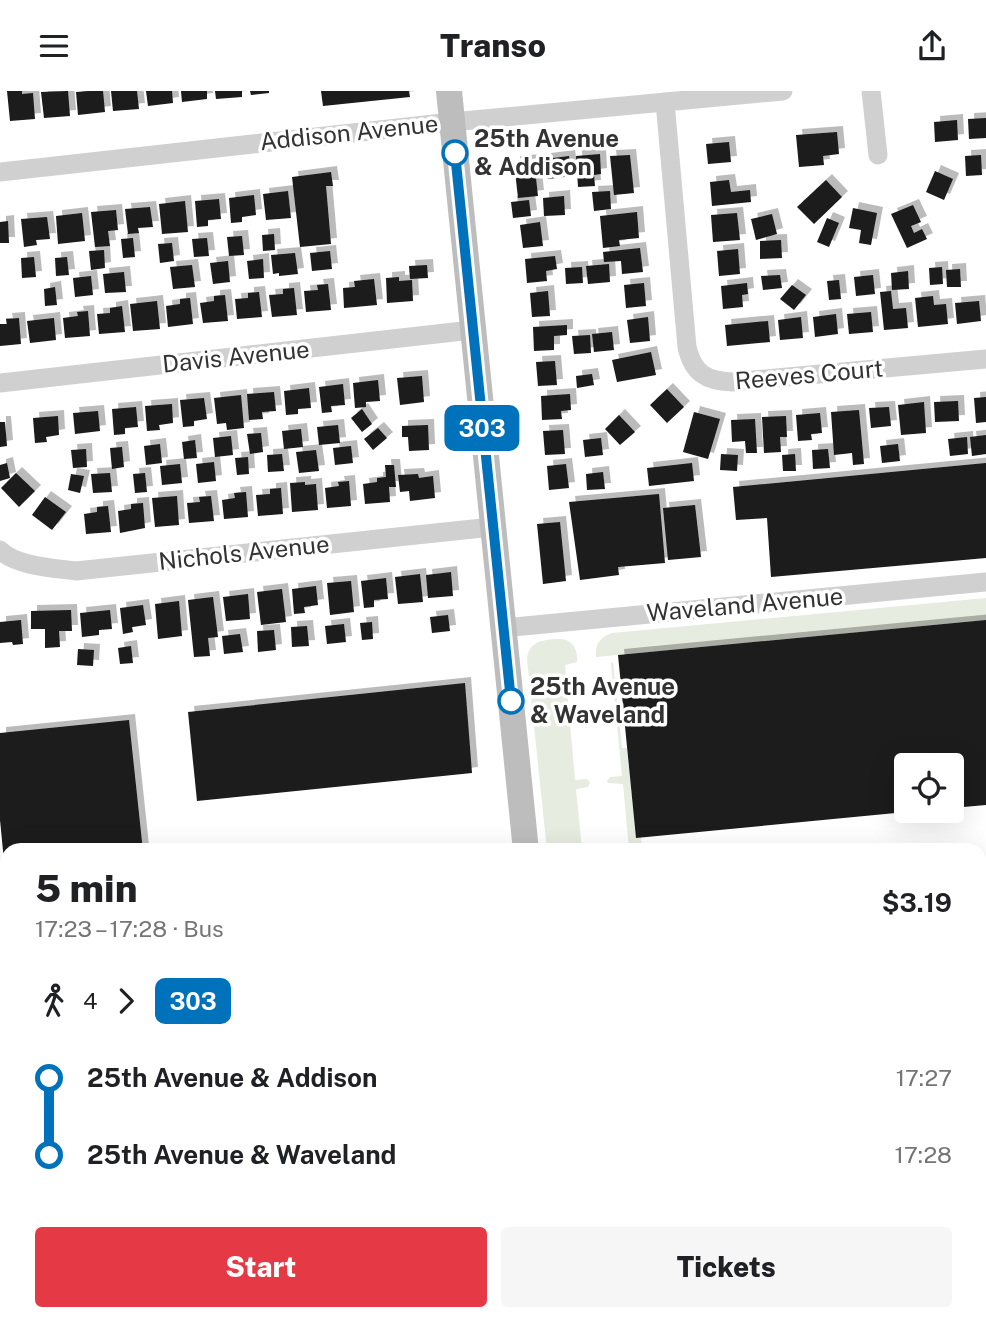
<!DOCTYPE html>
<html lang="en">
<head>
<meta charset="utf-8">
<style>
	:root { --surface:#fff; --page:#f6f6f6; --text:#202124; --muted:#757577; --accent:#e63946 }
	body { margin:0; font-family:"Public Sans",sans-serif; background:var(--page); color:var(--text); height:100vh; display:flex; flex-direction:column; font-size:26px; white-space:nowrap }
	* { box-sizing:border-box; margin:0 }
	p { font-size:23px; color:var(--muted) }
	.icon { flex:none; width:38px; height:38px; fill:none; stroke:currentColor; stroke-width:2; stroke-linecap:round; stroke-linejoin:round }
	.map { position:relative; flex:1; overflow:hidden }
	.side { position:absolute; left:0px; top:752px; width:987px; height:478px; display:flex; flex-direction:column; background:var(--surface); border-radius:21px 21px 0 0; box-shadow:0 7px 28px #0002 }
	.side>* { flex:none }
	.badge { padding:0 14px; border-radius:10px; font-size:24px; line-height:46px }
	.controls { position:absolute; left:894px; top:662px; display:grid; gap:14px }
	.controls a { display:grid; place-items:center; width:70px; height:70px; border-radius:7px; background:var(--surface); box-shadow:0 7px 28px #0002; font-size:35px }
	.map>.badge { position:absolute; translate:-50% -50%; box-shadow:0 0 0 4px #fff }
	.legs { display:flex; align-items:center; gap:10px; height:77px; padding:0 35px; font-size:23px }
	.legs p { margin-inline-start:auto }
	.headline { display:flex; align-items:center; justify-content:space-between; height:119px; padding:0 35px }
	h1 { font-size:38px; font-weight:800; line-height:52px }
	.action { display:flex; gap:14px; margin-top:auto; padding:14px 35px }
	.action a { flex:1; height:80px; border-radius:7px; background:var(--accent); color:#fff; font-size:28px; font-weight:800; line-height:80px; text-align:center }
	.action a+a { background:var(--page); color:var(--text) }
	ul { padding:0 35px; list-style:none }
	li { display:flex; align-items:center; gap:24px; height:77px; font-size:26px }
	li i { display:grid; place-items:center; width:10px; height:100%; margin:0 9px; background:currentColor }
	li i::after { content:''; width:18px; height:18px; margin:-9px; border:5px solid; border-radius:50%; background:var(--surface) }
	li p { margin-inline-start:auto }
	li:first-child i { background:linear-gradient(#0000 50%,currentColor 0) }
	li:last-child i { background:linear-gradient(currentColor 50%,#0000 0) }
	header { display:flex; justify-content:space-between; align-items:center; height:91px; padding:0 35px; background:var(--surface); font-size:32px; font-weight:800 }
	.map>svg:first-child { display:block }
</style>
</head>
<body>
<header><svg class="icon" aria-label="menu" viewBox="0 0 24 24"><path d="M4 6h16M4 12h16M4 18h16"/></svg>Transo<svg class="icon" aria-label="share" viewBox="0 0 24 24"><path d="M12 15V3M7 8l5-5 5 5M5 13v7h14v-7"/></svg></header>
<div class="map">
<svg width="986" height="1229" viewBox="0 0 986 1229">
	<defs>
		<filter id="shadow"><feDropShadow dx="6" dy="-6" stdDeviation="0" flood-color="#0004"/></filter>
	</defs>
	<rect width="100%" height="100%" fill="#fff"/>
	<!-- green -->
	<g fill="#e6ecdf">
		<path d="M986,507V529L596,566C595,553 599,547 612,542Z"/>
		<path d="M556,548C571,547 578,555 577,571L565,574L575,689L587,688L590,691L588,696L576,698L582,759H547L527,568C529,551 541,549 556,548Z"/>
		<path d="M613,571L622,657H627L636,747L641,746L642,759H629L623,693L608,692L607,690L610,686L622,685L611,572Z"/>
		<path d="M986,814V986L983,992H980V815Z"/>
		<path d="M980,1019H986V1162L980,1102Z"/>
		<path d="M593,1223H737L743,1229H594Z"/>
		<path d="M793,1223H888V1229H801Z"/>
	</g>
	<!-- building -->
	<g fill="#1a1a1a" filter="url(#shadow)">
		<path d="M7,0H22V3L33,2L35,28L10,30Z"/>
		<path d="M68,0L70,25L44,27L41,1Z"/>
		<path d="M89,0H103L105,21L78,24L76,1Z"/>
		<path d="M111,0H137L139,18L113,20Z"/>
		<path d="M146,0H172L173,12L148,15Z"/>
		<path d="M181,0H207V8L182,11Z"/>
		<path d="M215,0H242V6L216,8Z"/>
		<path d="M250,0H269V2L251,4Z"/>
		<path d="M321,0H409L410,6L323,15Z"/>
		<path d="M986,27V47L969,48L968,28Z"/>
		<path d="M957,29L958,49L935,51L934,31Z"/>
		<path d="M837,41L839,63L823,65L824,74L799,76L796,44Z"/>
		<path d="M729,51L731,71L708,73L706,53Z"/>
		<path d="M600,63L601,83L594,84L595,95L578,96L576,65Z"/>
		<path d="M630,64L634,102L614,104L610,65Z"/>
		<path d="M981,64L982,84L966,85L965,65Z"/>
		<path d="M569,65L572,85L548,88L545,68Z"/>
		<path d="M534,69L538,105L518,107L514,71Z"/>
		<path d="M935,80L953,88L944,109L926,101Z"/>
		<path d="M331,81L333,95H326L331,153L300,156L292,86Z"/>
		<path d="M729,89L731,101L750,99L751,111L712,115L710,91Z"/>
		<path d="M826,89L842,106L814,133L797,116Z"/>
		<path d="M288,100L291,127L266,129L263,103Z"/>
		<path d="M610,100L611,118L594,120L592,101Z"/>
		<path d="M254,104L256,124L242,126V131L231,132L229,107Z"/>
		<path d="M564,105L565,124L544,125L543,107Z"/>
		<path d="M219,108L221,128L208,129V135L197,136L195,110Z"/>
		<path d="M529,109L531,125L513,127L511,111Z"/>
		<path d="M185,110L188,141L162,143L159,113Z"/>
		<path d="M913,114L921,131L911,135L914,142L922,138L927,148L907,157L891,123Z"/>
		<path d="M150,116L153,136L138,137L139,142L128,143L125,118Z"/>
		<path d="M853,117L877,122L871,154L859,152L861,139L849,137Z"/>
		<path d="M116,119L118,139L108,140L110,155L95,156L91,121Z"/>
		<path d="M637,121L639,147L619,149L620,155L603,157L600,125Z"/>
		<path d="M82,122L85,150L58,153L56,125Z"/>
		<path d="M737,122L740,149L713,151L711,124Z"/>
		<path d="M772,123L777,143L756,149L751,128Z"/>
		<path d="M47,126L50,148L36,149L37,154L24,156L21,128Z"/>
		<path d="M827,127L839,132L829,156L817,151Z"/>
		<path d="M8,130L9,152H0V131Z"/>
		<path d="M540,131L543,155L523,157L520,134Z"/>
		<path d="M274,143L275,159L263,160L262,144Z"/>
		<path d="M242,145L244,164L229,165L227,146Z"/>
		<path d="M133,147L135,166L123,167L121,148Z"/>
		<path d="M207,147L209,165L194,166L192,148Z"/>
		<path d="M781,149L782,167L760,168V150Z"/>
		<path d="M172,152L174,170L160,172L158,153Z"/>
		<path d="M640,157L643,181L622,183L621,170L604,171L603,161Z"/>
		<path d="M738,158L740,183L719,185L717,160Z"/>
		<path d="M104,159L105,177L91,179L89,160Z"/>
		<path d="M330,160L332,178L312,180L310,162Z"/>
		<path d="M295,162L298,183L279,185V182L273,183L271,164Z"/>
		<path d="M555,165L557,178L546,180L547,190L527,192L525,168Z"/>
		<path d="M34,166L36,186L22,187L21,167Z"/>
		<path d="M67,166L69,184L56,185L55,167Z"/>
		<path d="M263,168L264,187L249,188L247,170Z"/>
		<path d="M228,170L230,191L213,193L210,172Z"/>
		<path d="M609,173L610,191L588,193L586,175Z"/>
		<path d="M192,174L195,196L173,198L170,176Z"/>
		<path d="M427,174L428,187L410,188L409,175Z"/>
		<path d="M582,176L583,192L566,193L565,177Z"/>
		<path d="M942,176L943,193L930,194L929,177Z"/>
		<path d="M960,178L961,196H947L946,179Z"/>
		<path d="M908,180L909,198L892,199L891,182Z"/>
		<path d="M124,181L126,201L105,202L103,183Z"/>
		<path d="M780,184L782,197L763,199L761,185Z"/>
		<path d="M873,184L875,203L856,205L854,186Z"/>
		<path d="M91,185L93,204L75,206L73,187Z"/>
		<path d="M399,186V190L412,189L413,210L387,212L386,187Z"/>
		<path d="M374,188L377,214L344,217L343,197L355,196L354,190Z"/>
		<path d="M839,189L841,208L829,209L827,190Z"/>
		<path d="M644,192L646,215L626,217L624,194Z"/>
		<path d="M747,192L748,203L742,204L743,216L723,218L721,195Z"/>
		<path d="M328,193L331,219L306,221L304,200L318,199L317,194Z"/>
		<path d="M792,194L806,204L794,219L780,208Z"/>
		<path d="M55,196L57,214L45,215L44,198Z"/>
		<path d="M294,197L297,224L272,226L269,204L283,203V198Z"/>
		<path d="M548,200L550,225L532,226L530,202Z"/>
		<path d="M891,200L893,218L906,217L908,237L884,239L880,201Z"/>
		<path d="M259,201L262,226L237,228L235,208L248,207V202Z"/>
		<path d="M225,204L228,230L203,232L200,212L214,210V205Z"/>
		<path d="M933,205L934,214L946,213L948,233L918,236L915,207Z"/>
		<path d="M190,207L193,233L168,236L166,215L180,213V208Z"/>
		<path d="M157,210L160,238L133,240L130,213Z"/>
		<path d="M979,210L981,230L957,233L955,212Z"/>
		<path d="M122,215L125,241L99,243L97,223L110,222V217Z"/>
		<path d="M88,220L90,245L65,247L63,227L78,225L77,221Z"/>
		<path d="M871,221L873,241L849,243L847,223Z"/>
		<path d="M836,223L838,243L815,246L813,226Z"/>
		<path d="M648,226L650,250L630,252L627,229Z"/>
		<path d="M801,226L803,247L780,249L778,229Z"/>
		<path d="M19,227L21,253L0,255V233H7L6,228Z"/>
		<path d="M54,227L56,249L30,252L27,230Z"/>
		<path d="M768,230L770,251L727,255L725,234Z"/>
		<path d="M567,234V244L554,245V259L534,260L533,236Z"/>
		<path d="M612,241L614,259L594,261L592,243Z"/>
		<path d="M590,244L591,262L574,263L572,245Z"/>
		<path d="M651,261L656,284L617,291L612,269Z"/>
		<path d="M555,270L557,294L538,295L536,271Z"/>
		<path d="M592,283L594,294L577,297L576,285Z"/>
		<path d="M422,285L424,311L400,314L397,287Z"/>
		<path d="M378,289L380,310L366,311V316L355,317L353,292Z"/>
		<path d="M343,293L345,314L331,315L332,321L322,322L319,296Z"/>
		<path d="M309,297L311,317L298,318V323L286,324L284,300Z"/>
		<path d="M667,298L684,316L667,332L650,314Z"/>
		<path d="M274,301L276,320L262,321L263,328L249,329L247,303Z"/>
		<path d="M570,303L571,319L561,320L562,328L542,329L541,305Z"/>
		<path d="M241,304L244,337L227,339L226,332L217,333L214,307Z"/>
		<path d="M986,306V331L976,332L974,307Z"/>
		<path d="M204,307L207,328L194,330V335L183,336L180,309Z"/>
		<path d="M958,310L959,330L935,331L934,311Z"/>
		<path d="M924,311L926,342L901,344L898,314Z"/>
		<path d="M172,313L173,332L159,334L160,339L147,340L145,315Z"/>
		<path d="M136,316L138,336L125,337V343L114,344L112,318Z"/>
		<path d="M889,316L891,335L871,337L869,317Z"/>
		<path d="M362,318L372,333L362,341L351,327Z"/>
		<path d="M859,319L864,373L853,374L852,362L834,364L831,321Z"/>
		<path d="M98,320L100,340L75,343L73,322Z"/>
		<path d="M694,321L720,328L708,368L683,361Z"/>
		<path d="M820,322L822,342L811,343L812,349L798,350L796,324Z"/>
		<path d="M619,324L635,341L620,354L605,338Z"/>
		<path d="M58,325L59,344L46,346L47,351L35,352L33,327Z"/>
		<path d="M786,325L787,346H780L781,361L764,362L762,326Z"/>
		<path d="M755,328L757,362H746L745,350L732,351L731,329Z"/>
		<path d="M0,331H5L7,355L0,356Z"/>
		<path d="M338,334L340,352L319,354L317,336Z"/>
		<path d="M428,334L429,359L409,360L408,346H402V335Z"/>
		<path d="M378,337L387,347L373,359L364,348Z"/>
		<path d="M301,338L303,356L284,358L282,340Z"/>
		<path d="M563,339L565,363L545,364L543,340Z"/>
		<path d="M261,342L263,361L250,363L247,343Z"/>
		<path d="M986,344V363L972,365L970,346Z"/>
		<path d="M231,345L233,364L215,366L213,347Z"/>
		<path d="M967,346L968,363L950,365L948,348Z"/>
		<path d="M601,347L603,364L585,366L583,349Z"/>
		<path d="M195,349L197,367L184,368L182,351Z"/>
		<path d="M160,353L162,372L146,374L144,355Z"/>
		<path d="M898,353L900,370L882,372L880,355Z"/>
		<path d="M351,355L353,372L335,374L333,357Z"/>
		<path d="M122,356L124,376L112,378L110,357Z"/>
		<path d="M86,358L87,376L73,377L71,359Z"/>
		<path d="M828,358L830,377L813,378L812,359Z"/>
		<path d="M316,359L319,380L299,382L296,361Z"/>
		<path d="M282,363L284,380L268,381L267,364Z"/>
		<path d="M721,363L738,364L737,380L720,379Z"/>
		<path d="M795,363L796,380H783L782,364Z"/>
		<path d="M248,366L249,383L237,384L235,367Z"/>
		<path d="M214,371L216,390L198,392L196,373Z"/>
		<path d="M7,372L10,387L0,390V374Z"/>
		<path d="M692,372L694,390L649,395L647,377Z"/>
		<path d="M986,372V467L771,486L767,427L736,429L733,396Z"/>
		<path d="M180,373L182,392L162,394L160,375Z"/>
		<path d="M566,373L569,397L549,399L547,375Z"/>
		<path d="M385,374H394L396,396H389L390,411L365,413L363,393L377,391V387L386,386Z"/>
		<path d="M603,381L605,398L587,399L586,383Z"/>
		<path d="M16,382L35,400L19,416L1,397Z"/>
		<path d="M110,382L112,401L93,402L91,383Z"/>
		<path d="M145,382L147,401L135,402L133,383Z"/>
		<path d="M71,383L84,385L80,402L68,399Z"/>
		<path d="M418,383L419,387L433,385L435,407L410,410L409,400L400,401L398,384Z"/>
		<path d="M349,390L351,415L327,417L325,397L339,395L338,391Z"/>
		<path d="M305,391V394L316,393L318,419L292,421L290,392Z"/>
		<path d="M281,397L283,423L258,425L256,404L270,403V398Z"/>
		<path d="M246,401L248,426L224,428L222,409L235,407L234,402Z"/>
		<path d="M659,403L665,472L618,476L619,484L580,489L569,411Z"/>
		<path d="M177,405L179,434L155,436L152,407Z"/>
		<path d="M211,405L214,430L189,432L187,412L200,411L199,406Z"/>
		<path d="M45,406L66,421L52,439L32,424Z"/>
		<path d="M143,412L145,437L120,442L118,420L131,418V413Z"/>
		<path d="M695,414L701,466L668,469L663,417Z"/>
		<path d="M108,415L111,441L86,443L84,423L97,421V416Z"/>
		<path d="M560,431L566,490L543,493L537,433Z"/>
		<path d="M451,481L453,505L428,507L426,484Z"/>
		<path d="M420,483L423,511L398,513L395,486Z"/>
		<path d="M386,487L388,508L374,509V516L364,517L361,490Z"/>
		<path d="M351,490L354,521L330,524L327,492Z"/>
		<path d="M316,495L318,514L304,516L305,522L294,523L292,498Z"/>
		<path d="M282,498L286,531L261,534L257,501Z"/>
		<path d="M248,503L250,528L226,530L223,506Z"/>
		<path d="M213,506L218,546L208,547L210,565L194,566L188,509Z"/>
		<path d="M179,510L182,545L158,548L155,513Z"/>
		<path d="M143,514L146,534L132,536L133,541L123,543L120,517Z"/>
		<path d="M71,519L72,540H59L60,556L45,557V538H31V520Z"/>
		<path d="M110,519L112,538L99,539V544L82,546L80,522Z"/>
		<path d="M448,524L450,540L432,542L430,526Z"/>
		<path d="M21,529L23,553L13,554L12,551L0,552V531Z"/>
		<path d="M986,529V714L952,717V674H906V721L636,747L618,564Z"/>
		<path d="M372,531L373,548L362,549L360,532Z"/>
		<path d="M344,533L346,551L327,553L325,535Z"/>
		<path d="M307,535L309,555L292,556L291,536Z"/>
		<path d="M274,539L276,559L258,561L257,540Z"/>
		<path d="M240,543L243,561L224,563L222,545Z"/>
		<path d="M131,555L133,572L120,573L118,557Z"/>
		<path d="M78,558L94,559L93,575L77,574Z"/>
		<path d="M465,592L472,682L197,710L188,621Z"/>
		<path d="M129,629L143,760H7V779L5,780L0,729V642Z"/>
		<path d="M980,870H986V889L980,890Z"/>
		<path d="M980,913H982L986,951V957L980,958Z"/>
		<path d="M982,1120L984,1147H980V1121Z"/>
		<path d="M56,1223H63L65,1229H42Z"/>
		<path d="M348,1223H500V1229H349Z"/>
		<path d="M888,1223H932L933,1229H888Z"/>
		<path d="M957,1223L958,1229H945L944,1225Z"/>
	</g>
	<g fill="none" stroke-linecap="round" stroke-linejoin="round">
		<!-- street -->
		<g stroke="#d0d0d0" stroke-width="19">
			<path d="M871,0L878,64"/>
			<path d="M665,11L687,256C693,282 706,290 732,291L986,268"/>
			<path d="M0,81L452,31L783,0"/>
			<path d="M0,292L472,239"/>
			<path d="M0,459C15,475 54,477 76,480L492,436"/>
			<path d="M503,537L986,491"/>
			<path d="M980,1002L986,1001"/>
			<path d="M578,1223L579,1229"/>
		</g>
		<!-- secondary -->
		<g stroke="#bdbdbd" stroke-width="26">
			<path d="M449,0L526,760"/>
			<path d="M764,1223L771,1229"/>
		</g>
		<!-- rail casing -->
		<g stroke="#888" stroke-width="8">
			<g id="rail">
				<path d="M0,910L7,930"/>
				<path d="M0,940L7,960"/>
				<path d="M0,976L7,995"/>
				<path d="M90,1223L93,1229"/>
				<path d="M102,1223L104,1229"/>
				<path d="M114,1223L116,1229"/>
			</g>
		</g>
		<!-- rail -->
		<use href="#rail" stroke="#fff" stroke-width="5" stroke-dasharray="16" stroke-linecap="butt"/>
	</g>
	<g fill="none" stroke-linecap="round" stroke-linejoin="round">
		<!-- line-1 casing -->
		<g stroke="#fff" stroke-width="16">
			<path id="line-1" d="M455,62L511,610"/>
		</g>
		<!-- line-1 -->
		<use href="#line-1" stroke="#0072bc" stroke-width="10"/>
	</g>
	<!-- markers -->
	<g fill="#fff" stroke="#0072bc" stroke-width="3.5">
		<circle cx="455" cy="62" r="12"/>
		<circle cx="511" cy="610" r="12"/>
	</g>
	<g text-anchor="middle" stroke-width="7" stroke-linejoin="round" paint-order="stroke">
		<!-- street labels -->
		<g font-size="24" fill="#333" stroke="#fff">
			<text transform="translate(349 42) rotate(-6)" y="8">Addison Avenue</text>
			<text transform="translate(236 266) rotate(-6)" y="8">Davis Avenue</text>
			<text transform="translate(809 284) rotate(-5)" y="8">Reeves Court</text>
			<text transform="translate(244 462) rotate(-6)" y="8">Nichols Avenue</text>
			<text transform="translate(745 514) rotate(-5)" y="8">Waveland Avenue</text>
		</g>
		<!-- stop labels -->
		<g font-size="24" font-weight="bold" fill="#333" stroke="#fff" text-anchor="start">
			<text x="474" y="56">25th Avenue<tspan x="474" dy="28">&amp; Addison</tspan></text>
			<text x="530" y="604">25th Avenue<tspan x="530" dy="28">&amp; Waveland</tspan></text>
		</g>
	</g>
</svg>
<div class="controls">
<a><svg class="icon" aria-label="locate" viewBox="0 0 24 24"><circle cx="12" cy="12" r="6"/><path d="M12 2v4M12 18v4M2 12h4M18 12h4"/></svg></a>
</div>
<b class="badge" style="left:482px;top:337px;background:#0072bc;color:#fff">303</b>
<section class="side">
<div class="headline"><div><h1>5 min</h1><p>17:23 – 17:28 · Bus</p></div><b>$3.19</b></div>
<div class="legs"><svg class="icon" aria-label="walk" viewBox="0 0 24 24"><circle cx="13" cy="4" r="2"/><path d="M13 8l-2 6 4 7M11 14l-3 7M7 12l3-4h3l4 4"/></svg>4<svg class="icon" aria-label="forward" viewBox="0 0 24 24"><path d="M9 5l7 7-7 7"/></svg><b class="badge" style="background:#0072bc;color:#fff">303</b></div>
<ul>
<li><i style="color:#0072bc"></i><b>25th Avenue &amp; Addison</b><p>17:27</p></li>
<li><i style="color:#0072bc"></i><b>25th Avenue &amp; Waveland</b><p>17:28</p></li>
</ul>
<div class="action"><a>Start</a><a>Tickets</a></div>
</section>
</div>
</body>
</html>
